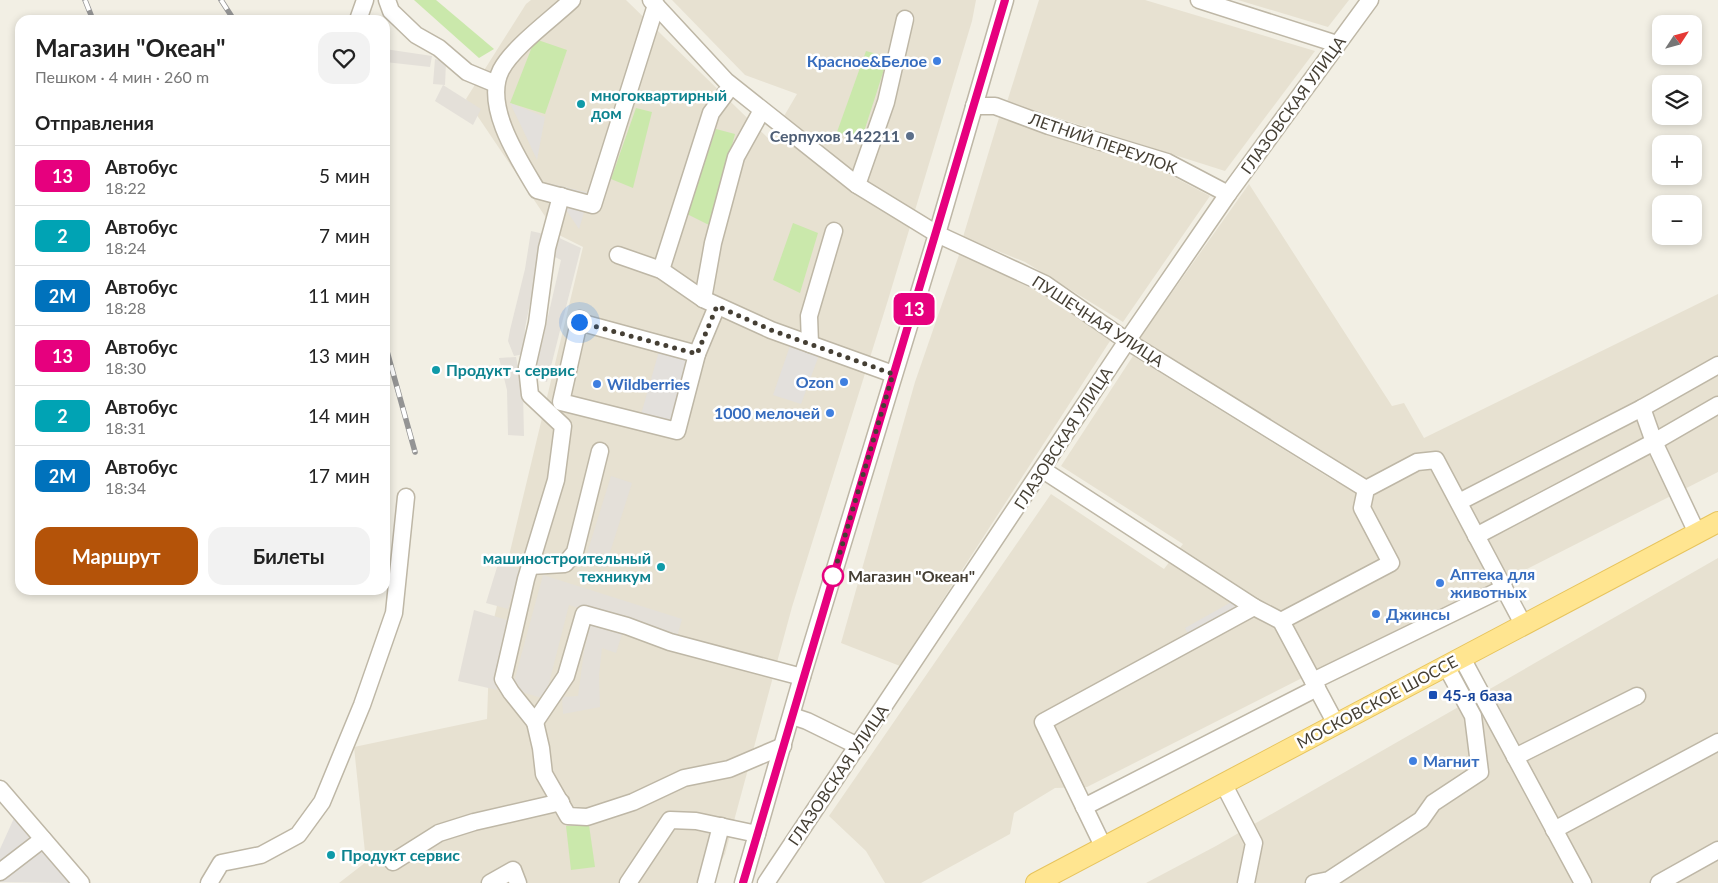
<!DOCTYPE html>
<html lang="ru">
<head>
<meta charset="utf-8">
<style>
	:root { --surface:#fff; --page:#f2f2f2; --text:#222; --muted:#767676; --line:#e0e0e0; --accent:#b45309 }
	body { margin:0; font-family:Lato,sans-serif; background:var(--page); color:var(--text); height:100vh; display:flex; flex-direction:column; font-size:19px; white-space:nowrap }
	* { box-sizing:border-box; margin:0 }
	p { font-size:16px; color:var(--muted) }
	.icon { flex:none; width:28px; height:28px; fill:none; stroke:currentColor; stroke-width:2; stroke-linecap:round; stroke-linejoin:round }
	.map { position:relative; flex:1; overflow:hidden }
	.details { position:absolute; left:15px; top:15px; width:375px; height:580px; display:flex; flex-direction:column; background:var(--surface); border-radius:15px; box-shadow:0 2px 8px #0003 }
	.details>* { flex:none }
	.badge { padding:0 10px; border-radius:8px; font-size:18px; line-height:32px }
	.needle { width:32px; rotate:54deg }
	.tools { position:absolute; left:1652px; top:15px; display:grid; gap:10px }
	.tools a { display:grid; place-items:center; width:50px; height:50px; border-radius:10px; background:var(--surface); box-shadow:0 2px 8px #0003; font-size:25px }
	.you { position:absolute; width:25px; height:25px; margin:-12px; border:4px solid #fff; border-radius:50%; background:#1a73e8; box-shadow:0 0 0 8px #1a73e833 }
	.map>.badge { position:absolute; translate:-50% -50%; box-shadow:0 0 0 2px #fff }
	h2 { padding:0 20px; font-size:19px; line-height:45px }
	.round { display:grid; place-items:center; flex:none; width:52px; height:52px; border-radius:15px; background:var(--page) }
	.headline { display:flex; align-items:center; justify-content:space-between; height:85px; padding:0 20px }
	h1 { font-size:24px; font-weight:700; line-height:38px }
	.button { display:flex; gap:10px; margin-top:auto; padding:10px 20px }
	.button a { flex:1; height:58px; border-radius:15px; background:var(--accent); color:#fff; font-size:20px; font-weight:700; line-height:58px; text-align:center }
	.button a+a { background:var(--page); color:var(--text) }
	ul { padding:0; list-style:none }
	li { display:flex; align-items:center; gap:15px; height:60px; padding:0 20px; border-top:1px solid var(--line) }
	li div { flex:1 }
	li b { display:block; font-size:19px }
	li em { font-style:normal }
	li .badge { min-width:55px; font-weight:700; text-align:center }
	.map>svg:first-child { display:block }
</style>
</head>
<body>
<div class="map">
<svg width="1718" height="883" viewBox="0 0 1718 883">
	<rect width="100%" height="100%" fill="#f2efe4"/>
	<!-- residential -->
	<g fill="#e7e1d1">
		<path d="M531,0H626L770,140L797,94L745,75L672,0H976L972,21L888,300L792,607L725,854L710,883H339L366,862L354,747L487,719L490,635L583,247L557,234L466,99L526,4Z"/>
		<path d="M1039,0H1145L1315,51L1225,171L1007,102Z"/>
		<path d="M1238,0H1349L1328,27Z"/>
		<path d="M999,118L1151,165L1210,196L1123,322L1025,262L963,237Z"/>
		<path d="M1249,184L1392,406L1404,403L1424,438L1718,294V472L1478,594L1302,678L1087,787L1055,788L1014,813L1010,834L921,883H885L866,851L829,816L1051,494L1164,569L1183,544L1061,466L1133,356L1336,482L1345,470L1139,339Z"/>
		<path d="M960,252L1048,297L1110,341L900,666L841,643L915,382Z"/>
		<path d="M1718,558V883H1146L1216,846Z"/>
	</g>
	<!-- industrial -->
	<g fill="#e4e0d9">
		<path d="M385,49L432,56L430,67L385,62Z"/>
		<path d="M435,59L446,62L445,85L433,84Z"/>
		<path d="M443,85L481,109L473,125L435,101Z"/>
		<path d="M531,231L544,234L525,328L524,354L514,356L508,341L510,330L525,269Z"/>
		<path d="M555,236L581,248L547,382L534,377L561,260L551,255Z"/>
		<path d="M516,357L523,392L524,436L508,435L507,390L499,358Z"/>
		<path d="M611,476L632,483L605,568L584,563Z"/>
		<path d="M498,564L521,570L508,609L486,603Z"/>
		<path d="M543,575L682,619L677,637L569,605L545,699L512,689Z"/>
		<path d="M474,610L513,622L497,690L458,681Z"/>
		<path d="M591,623L623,631L616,653L602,648L599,675L600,707L563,714L562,697L578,696L584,651Z"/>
	</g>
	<!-- green -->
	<g fill="#cae8ab">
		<path d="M414,0H436L494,49L479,58Z"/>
		<path d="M535,39L567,50L545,114L510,103Z"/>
		<path d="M866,51L888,57L861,141L837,132Z"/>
		<path d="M636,108L652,112L633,188L611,179Z"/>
		<path d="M716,129L735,134L711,226L687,214Z"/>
		<path d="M793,223L818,233L800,293L773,280Z"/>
		<path d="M589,825L595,867L571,870L566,826Z"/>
	</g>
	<!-- parking -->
	<g fill="#e3e0dc">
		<path d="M510,103L545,117L537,160L524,132Z"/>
		<path d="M548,183L590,193L579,229Z"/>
		<path d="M791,343L819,355L801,404L773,395Z"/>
		<path d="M661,344L701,358L684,423L640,418Z"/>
		<path d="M1235,600L1239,608L1189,636L1185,628Z"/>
		<path d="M15,816L74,883L0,882V849Z"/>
	</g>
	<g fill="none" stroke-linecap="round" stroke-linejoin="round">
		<!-- minor casing -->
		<g stroke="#beb7a6" stroke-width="19">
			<g id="minor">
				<path d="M387,0L391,11L416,35L439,48L467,72L496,84"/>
				<path d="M572,0C553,18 513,47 501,70C483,106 519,160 537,190L593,205L656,5"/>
				<path d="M651,0L726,81L857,185L937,234L1045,284L1127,341L1366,489"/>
				<path d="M1199,0L1337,44"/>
				<path d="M358,20L365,0"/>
				<path d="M974,106H995L1049,126L1167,162L1228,194"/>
				<path d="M857,185L886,102L905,19"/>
				<path d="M561,196L547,248L537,323L527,367L530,395L563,426L556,480L526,579L503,679L511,692L535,722L566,676L584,614L627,626L670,642L802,677"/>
				<path d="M618,255L661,270L703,299L771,330L893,374"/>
				<path d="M661,270L711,113L731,86"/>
				<path d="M703,299L713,243L736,157L762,110"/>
				<path d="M579,322L697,354L677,431L561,402L579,322L580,319"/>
				<path d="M810,344L809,316L834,231"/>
				<path d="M697,354L717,306"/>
				<path d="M1642,408L1654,442L1697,533"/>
				<path d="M1043,470L1254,607"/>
				<path d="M1459,502L1642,408L1718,365"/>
				<path d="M1476,536L1654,442L1718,405"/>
				<path d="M530,566L565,564L575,552L600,451"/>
				<path d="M1281,621L1391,563L1362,508L1366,489L1417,462L1436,460L1523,624"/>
				<path d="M1462,658L1583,883"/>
				<path d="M1313,681L1504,588"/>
				<path d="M792,716L807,721L858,746"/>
				<path d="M535,722L541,748L544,774L568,816L587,817L633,802L684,778L729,769L783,746"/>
				<path d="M1515,757L1637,696"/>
				<path d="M1223,783L1254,843L1246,883"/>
				<path d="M0,789L81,883"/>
				<path d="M1084,807L1317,688"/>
				<path d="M1554,830L1718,742"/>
				<path d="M1103,846L1043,722L1254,607L1281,621L1336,724"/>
				<path d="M393,862L439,833L474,822L561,802"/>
				<path d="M0,872L43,839"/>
				<path d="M209,883L221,863L261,855L298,835L322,802L362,705L394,613L406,497"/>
				<path d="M490,883L513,870L518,883"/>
				<path d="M628,883L670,820L696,821L757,834"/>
				<path d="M706,883L721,826"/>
				<path d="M743,883L802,677L937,234L1005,0"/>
				<path d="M766,883L1127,341L1228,194L1370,0"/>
				<path d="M1314,883L1329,880L1421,820L1433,803L1480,772L1473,716L1446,666"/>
				<path d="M1659,883L1718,850"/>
			</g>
		</g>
		<!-- major casing -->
		<g stroke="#e7c45d" stroke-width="22">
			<path id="major" d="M1036,883L1718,522"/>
		</g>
		<!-- minor -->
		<use href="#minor" stroke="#fff" stroke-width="16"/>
		<!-- major -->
		<use href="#major" stroke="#ffe590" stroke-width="20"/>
		<!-- rail casing -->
		<g stroke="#949494" stroke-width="5.5">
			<g id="rail">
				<path d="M85,0L93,20"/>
				<path d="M221,0L234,20"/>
				<path d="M385,344L415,452"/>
			</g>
		</g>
		<!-- rail -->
		<use href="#rail" stroke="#fff" stroke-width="4" stroke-dasharray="11" stroke-linecap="butt"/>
	</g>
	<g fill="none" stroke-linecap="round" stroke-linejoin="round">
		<!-- line casing -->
		<g stroke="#fff" stroke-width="11">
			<path id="line" d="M743,883C829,588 918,295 1005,0"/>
		</g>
		<!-- line -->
		<use href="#line" stroke="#e6007e" stroke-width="8"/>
		<!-- walk -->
		<path stroke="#453f34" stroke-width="5" stroke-dasharray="0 9" d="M579,322L697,354L717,306L771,330L893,374L833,576"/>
	</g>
	<!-- markers -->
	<g fill="#3f7fe0" stroke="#fff" stroke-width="2">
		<circle cx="937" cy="61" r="5"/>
		<circle cx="844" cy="382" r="5"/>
		<circle cx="597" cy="384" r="5"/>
		<circle cx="830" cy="413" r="5"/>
		<circle cx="1440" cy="583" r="5"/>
		<circle cx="1376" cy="614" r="5"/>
		<circle cx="1413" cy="761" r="5"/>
	</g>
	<g fill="#0f9aa8" stroke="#fff" stroke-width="2">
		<circle cx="581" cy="104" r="5"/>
		<circle cx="436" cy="370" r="5"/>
		<circle cx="661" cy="567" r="5"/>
		<circle cx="331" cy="855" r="5"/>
	</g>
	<circle fill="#5c6f8a" stroke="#fff" stroke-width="2" cx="910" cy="136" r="5"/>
	<circle fill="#fff" stroke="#e6007e" stroke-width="2.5" cx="833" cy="576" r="10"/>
	<rect fill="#1a4fb4" stroke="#fff" stroke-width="2" x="1428" y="690" width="10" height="10" rx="2.5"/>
	<g text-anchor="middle" stroke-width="5" stroke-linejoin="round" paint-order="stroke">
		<!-- shop labels -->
		<g font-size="16" font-weight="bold" fill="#366cbe" stroke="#fff" text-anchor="start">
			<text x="927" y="67" text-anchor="end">Красное&amp;Белое</text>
			<text x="834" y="388" text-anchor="end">Ozon</text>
			<text x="607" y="390">Wildberries</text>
			<text x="820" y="419" text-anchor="end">1000 мелочей</text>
			<text x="1450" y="580">Аптека для<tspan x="1450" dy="18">животных</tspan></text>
			<text x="1386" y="620">Джинсы</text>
			<text x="1423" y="767">Магнит</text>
		</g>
		<!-- culture labels -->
		<g font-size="16" font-weight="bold" fill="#0d838f" stroke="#fff" text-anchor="start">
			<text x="591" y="101">многоквартирный<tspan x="591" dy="18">дом</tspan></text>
			<text x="446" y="376">Продукт - сервис</text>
			<text x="651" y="564" text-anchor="end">машиностроительный<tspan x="651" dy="18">техникум</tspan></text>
			<text x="341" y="861">Продукт сервис</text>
		</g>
		<!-- street labels -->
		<g font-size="16" fill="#453f34" stroke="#fff">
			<text transform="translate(1293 105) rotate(-54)" y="6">ГЛАЗОВСКАЯ УЛИЦА</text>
			<text transform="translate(1103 143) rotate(19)" y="6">ЛЕТНИЙ ПЕРЕУЛОК</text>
			<text transform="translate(1098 321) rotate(33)" y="6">ПУШЕЧНАЯ УЛИЦА</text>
			<text transform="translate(1063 438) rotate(-57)" y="6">ГЛАЗОВСКАЯ УЛИЦА</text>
			<text transform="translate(1377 702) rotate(-28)" y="6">МОСКОВСКОЕ ШОССЕ</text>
			<text transform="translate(838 775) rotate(-56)" y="6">ГЛАЗОВСКАЯ УЛИЦА</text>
		</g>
		<!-- service labels -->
		<g font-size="16" font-weight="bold" fill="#4e5e75" stroke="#fff" text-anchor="end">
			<text x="900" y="142">Серпухов 142211</text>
		</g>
		<!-- stop labels -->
		<g font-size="16" font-weight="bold" fill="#453f34" stroke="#fff" text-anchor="start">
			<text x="848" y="582">Магазин "Океан"</text>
		</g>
		<!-- transit labels -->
		<g font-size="16" font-weight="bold" fill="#164399" stroke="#fff" text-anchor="start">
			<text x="1443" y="701">45-я база</text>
		</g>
	</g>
</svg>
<div class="tools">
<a><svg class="needle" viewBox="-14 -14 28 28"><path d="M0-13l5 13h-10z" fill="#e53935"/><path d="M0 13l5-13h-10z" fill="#767676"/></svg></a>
<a><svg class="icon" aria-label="layers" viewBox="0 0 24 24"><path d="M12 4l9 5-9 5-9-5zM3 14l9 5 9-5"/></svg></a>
<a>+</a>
<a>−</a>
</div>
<div class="you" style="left:579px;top:322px"></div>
<b class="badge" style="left:914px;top:309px;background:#e6007e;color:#fff">13</b>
<section class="details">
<div class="headline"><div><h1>Магазин &quot;Океан&quot;</h1><p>Пешком · 4 мин · 260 m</p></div><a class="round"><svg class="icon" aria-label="heart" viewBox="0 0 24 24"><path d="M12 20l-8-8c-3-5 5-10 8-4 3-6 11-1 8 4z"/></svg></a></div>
<h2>Отправления</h2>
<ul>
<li><span class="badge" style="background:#e6007e;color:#fff">13</span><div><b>Автобус</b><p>18:22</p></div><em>5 мин</em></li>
<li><span class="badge" style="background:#00a3b4;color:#fff">2</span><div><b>Автобус</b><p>18:24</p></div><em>7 мин</em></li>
<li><span class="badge" style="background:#0072bc;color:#fff">2М</span><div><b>Автобус</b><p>18:28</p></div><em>11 мин</em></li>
<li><span class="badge" style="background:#e6007e;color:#fff">13</span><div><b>Автобус</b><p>18:30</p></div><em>13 мин</em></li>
<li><span class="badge" style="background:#00a3b4;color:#fff">2</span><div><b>Автобус</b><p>18:31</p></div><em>14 мин</em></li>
<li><span class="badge" style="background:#0072bc;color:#fff">2М</span><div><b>Автобус</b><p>18:34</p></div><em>17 мин</em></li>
</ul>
<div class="button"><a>Маршрут</a><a>Билеты</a></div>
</section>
</div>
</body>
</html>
